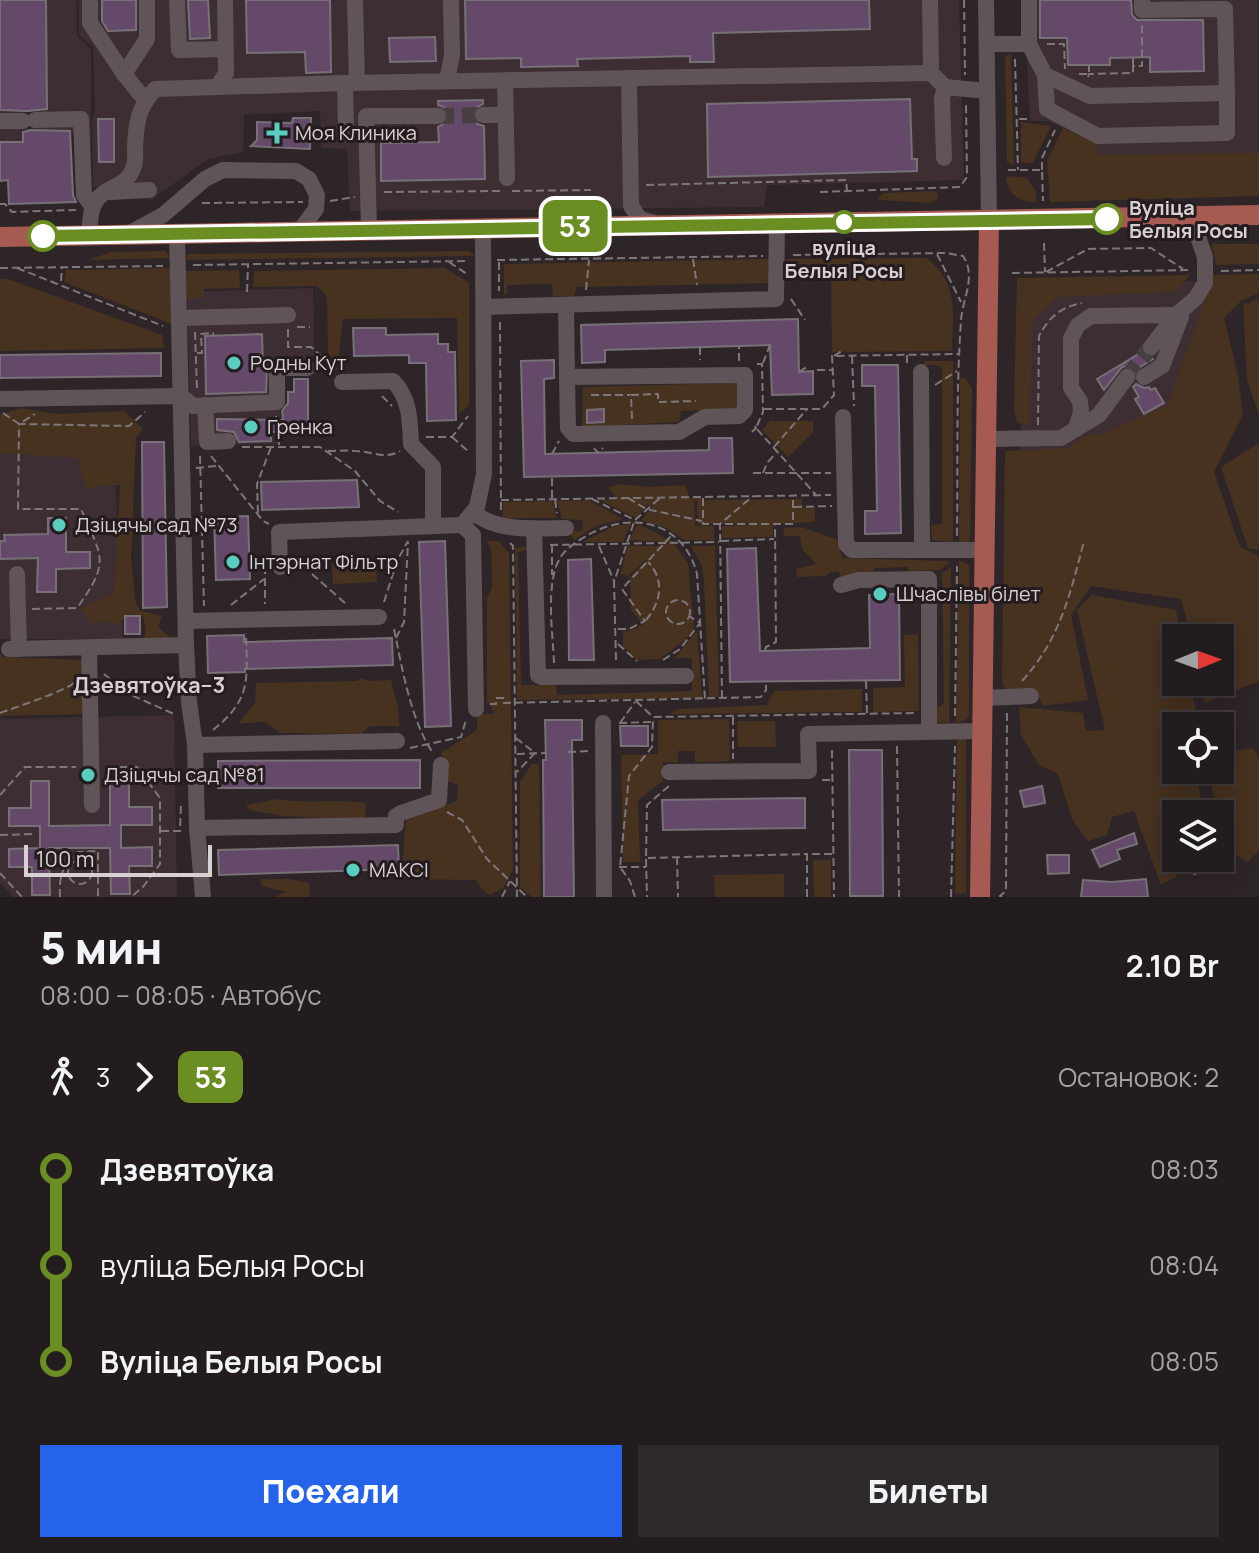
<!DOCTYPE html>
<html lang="ru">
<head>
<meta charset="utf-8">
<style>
	:root { --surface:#221c1e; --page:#2e292b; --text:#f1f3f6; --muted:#a2a1a4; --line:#3f3a3c; --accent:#2563eb }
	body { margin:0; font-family:Manrope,sans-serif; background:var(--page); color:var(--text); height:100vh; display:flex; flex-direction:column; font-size:30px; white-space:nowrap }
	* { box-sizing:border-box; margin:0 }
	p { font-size:26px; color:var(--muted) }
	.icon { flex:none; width:44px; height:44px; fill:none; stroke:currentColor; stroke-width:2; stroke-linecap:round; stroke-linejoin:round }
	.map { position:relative; height:897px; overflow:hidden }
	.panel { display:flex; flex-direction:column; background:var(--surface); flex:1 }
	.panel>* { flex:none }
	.badge { padding:0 16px; border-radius:12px; font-size:28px; line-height:52px }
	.needle { width:52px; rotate:89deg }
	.buttons { position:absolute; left:1162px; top:624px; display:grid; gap:16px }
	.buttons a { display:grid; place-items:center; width:72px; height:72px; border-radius:0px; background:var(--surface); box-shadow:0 4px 20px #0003,0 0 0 2px var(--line); font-size:40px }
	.scale { position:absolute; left:24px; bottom:20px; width:188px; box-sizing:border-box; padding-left:8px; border:4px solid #d7d1d3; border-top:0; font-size:22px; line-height:28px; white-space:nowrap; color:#d7d1d3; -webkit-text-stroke:6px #241c1f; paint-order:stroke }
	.map>.badge { position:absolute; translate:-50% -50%; box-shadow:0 0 0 4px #fff }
	.legs { display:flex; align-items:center; gap:12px; height:88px; padding:0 40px; font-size:26px }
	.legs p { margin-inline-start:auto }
	.headline { display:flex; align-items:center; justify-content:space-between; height:136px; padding:0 40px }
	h1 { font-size:44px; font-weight:800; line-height:60px }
	.primary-button { display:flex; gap:16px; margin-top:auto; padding:16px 40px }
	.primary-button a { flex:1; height:92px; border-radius:0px; background:var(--accent); color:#fff; font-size:32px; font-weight:800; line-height:92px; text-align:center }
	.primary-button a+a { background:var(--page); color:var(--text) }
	ul { padding:0 40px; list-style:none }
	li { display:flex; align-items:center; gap:28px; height:96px; font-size:30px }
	li i { display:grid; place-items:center; width:12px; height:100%; margin:0 10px; background:currentColor }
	li i::after { content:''; width:20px; height:20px; margin:-10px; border:6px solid; border-radius:50%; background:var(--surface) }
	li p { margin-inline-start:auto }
	li:first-child i { background:linear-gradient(#0000 50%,currentColor 0) }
	li:last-child i { background:linear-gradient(currentColor 50%,#0000 0) }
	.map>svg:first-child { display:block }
</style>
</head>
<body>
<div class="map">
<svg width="1259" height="897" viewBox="0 0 1259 897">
	<rect width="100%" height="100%" fill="#2e2528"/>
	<!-- built -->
	<g fill="#3d2e34">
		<path d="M0,0H76L77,36L91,50V182L75,183V132H35V110L23,111V142H0Z"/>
		<path d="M79,0H959L964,180L767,185L764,207L350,211L347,149L321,148L320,111L244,115L243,152L208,159L151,200L93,186L92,123L95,108L93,47L79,35Z"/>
		<path d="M1024,0H1259V153L1096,154V143L1048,121H1030Z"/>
		<path d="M1218,281L1188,422L1020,465L1025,283Z"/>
		<path d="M313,288L315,374L279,375L281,444L191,446L187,292Z"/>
		<path d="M113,442L123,639H0V443Z"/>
		<path d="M174,715L177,897H13L0,883V719Z"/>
	</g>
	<!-- green -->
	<g fill="#46321f">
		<path d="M1011,52L1014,165L1007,162L1005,57Z"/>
		<path d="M1021,122L1051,126L1033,163H1021Z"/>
		<path d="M1063,128L1096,143L1097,154L1259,153V196L1050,202L1047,161Z"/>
		<path d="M1008,176L1027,178L1036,191V202C1019,202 1010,195 1006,179Z"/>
		<path d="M934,191L938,194L937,200L930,203L879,200V197L884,193Z"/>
		<path d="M1212,244H1259V264L1216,265Z"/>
		<path d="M166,251L170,258L88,260L111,252Z"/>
		<path d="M469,251L475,256L186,260L188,254Z"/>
		<path d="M926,258C959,282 953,314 952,351L832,352L831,281L786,278L787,259Z"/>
		<path d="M770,259L771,283L577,287L574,296H553L552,284L507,285V294H504V264Z"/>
		<path d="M170,268L174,325L64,282L66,270Z"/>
		<path d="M445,268L469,283V406L459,413L457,318L343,319L338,362L328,355L327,297L317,286L253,287L254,271Z"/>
		<path d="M239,270L240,288L204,289V298H184L183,271Z"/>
		<path d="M1259,274V293L1241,301L1224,318L1238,376L1243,415L1214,472L1240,547L1259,556V681L1205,703L1201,682H1220V638H1191L1181,599L1091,586L1071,615L1088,700L1043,706L1035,689L1007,690L1002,683L1005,451L1067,448L1090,434L1098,435L1168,405L1213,275Z"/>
		<path d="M1190,275L1176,292L1057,297L1032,321L1030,425L1017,423L1014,411L1017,278Z"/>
		<path d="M0,279H8L162,335L164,348L0,351Z"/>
		<path d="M1259,298V415L1247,380L1243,305Z"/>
		<path d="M924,361H953V541L950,542L932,540L931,525L942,524V368L938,365H924Z"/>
		<path d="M960,378H965L972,388L970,536L969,543L959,547Z"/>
		<path d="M736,383L740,389L737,409L681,411L679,422L582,427L583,387Z"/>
		<path d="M21,408L58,414L124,411L143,429L136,437L131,560L136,604L141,611L162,616L158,626L170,638L144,639L146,629L143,616L128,614L117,626L110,621L92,624L80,608L114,593L120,485H103L86,490L78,458L0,453V414Z"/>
		<path d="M770,421H813V432L788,457L762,430Z"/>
		<path d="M1259,443V550L1248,548L1221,467Z"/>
		<path d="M620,484L649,487L685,485L690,498H701V500L802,499V508H815V522L773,524V537L722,538V526L767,524H698L697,500L694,501L695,526H714V540H684L667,528L641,520L653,506L647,505L636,518L600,500H617L608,487Z"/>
		<path d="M588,500L623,519L596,526L574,540L569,532L582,531L583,520L562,519L557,501Z"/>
		<path d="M552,501L557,518H512V523H503V502Z"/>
		<path d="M631,524L623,542H583L614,526Z"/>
		<path d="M638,524L672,541L688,564L694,628L685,640L660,659L637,660L623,646V631H631L643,624L631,610L630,577L653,553L628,576L620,574L628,546H660L664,542L629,540Z"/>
		<path d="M801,527L838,540L842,558L946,561L950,563L940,570L908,571V567L875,568L869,576L840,577L839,572H831L825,576L797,577L796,569L816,564L802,549L800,536H784V528Z"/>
		<path d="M486,541H498L509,553L513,870L503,888L490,895L482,889L476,880L401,879L406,818L457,801L458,785L445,780L446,762L441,753L477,730V714H495L487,702V598L492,588L491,547Z"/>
		<path d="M691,546H715L719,697H709L704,581L702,566Z"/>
		<path d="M527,547V550L518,552L521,685H556L557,695L692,691V658H675L697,631L702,698L517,700L515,548Z"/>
		<path d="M376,561L377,582L333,584L332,562Z"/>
		<path d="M959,561L969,565V715L967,719L956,723Z"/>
		<path d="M951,567L949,723L935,722L933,709L944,704L942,573Z"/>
		<path d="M1092,595L1176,610L1182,638H1176V682H1190L1197,716L1196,726H1176V770H1194L1205,814H1176V858H1179L1177,876L1161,885L1134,811L1112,817L1107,835L1088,841L1072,819L1058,774L1039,765L1021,735L1019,707L1083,713L1086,731L1105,730L1077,610Z"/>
		<path d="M918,634L919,711L873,712V688L905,687L904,635Z"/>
		<path d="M0,654L5,657L83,660V714L0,716Z"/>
		<path d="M361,678L369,681L391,680L398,707L399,726H370L361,734L281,733L264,722L238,724L255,703L256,683L357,681Z"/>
		<path d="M862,689V712L669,714L677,709L767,705L774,691Z"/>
		<path d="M729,719L730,761L695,762V751H678V762H663V781L638,800L640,862H623L621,755L658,754V720Z"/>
		<path d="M737,721H775L776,747H738Z"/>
		<path d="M966,738V893L955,894L957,739Z"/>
		<path d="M1253,748L1259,758V851L1247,862L1230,850L1206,770H1220V753Z"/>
		<path d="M532,764H539L541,897H532L520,887V782Z"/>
		<path d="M277,799C307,804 337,799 366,803L365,820L284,816L250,810L246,805Z"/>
		<path d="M813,860H831V897H814Z"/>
		<path d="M784,874V897H715L714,875Z"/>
		<path d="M260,879H290L309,883L310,897H275L286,892L262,886Z"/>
	</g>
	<!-- building -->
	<g fill="#644969" stroke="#767077" stroke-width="2">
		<path d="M0,0H46L47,109L28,111L0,110Z"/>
		<path d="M102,0H136V30L108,31L102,21Z"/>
		<path d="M188,0H208L210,38L190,39Z"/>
		<path d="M246,0H330L331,72L306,73L305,52L247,53Z"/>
		<path d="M465,0H869L870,29L713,33L714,62H690V56L577,59L578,66L521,67V58L466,59Z"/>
		<path d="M1040,0H1131L1132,15L1137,20H1203L1204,71L1150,72V57L1110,58V65H1068L1067,38H1040Z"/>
		<path d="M435,37L436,61L390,62L389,38Z"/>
		<path d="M910,99L912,159H917V171L708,177L707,104Z"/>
		<path d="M483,100V104L474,109L472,116L477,124L484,126L485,179L381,181V143L439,142L438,127L447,122L449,115L444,107L438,105V101Z"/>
		<path d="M293,118H311L310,149L251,146L257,140V122L292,123Z"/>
		<path d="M98,119H114V162H99Z"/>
		<path d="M30,130L70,131L73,195L76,202L9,204L8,180L0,181V142H23V132Z"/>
		<path d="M798,319L799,372L813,371V394L772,395L770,345L605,350V362L582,363L581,325Z"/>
		<path d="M353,328H386V335L438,334V344H448V352H455L456,420L427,421L426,363H409V355L354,356Z"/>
		<path d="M262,334L263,366H267L266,392L206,394L205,336Z"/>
		<path d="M1142,352L1153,359L1135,370L1129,366L1122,367L1104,390L1097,379Z"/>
		<path d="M161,353V376L0,378V355Z"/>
		<path d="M554,360V378L544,379L545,454L709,450V438H732L733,473L524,477L521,361Z"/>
		<path d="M862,365H898L901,533L865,534V511H877L876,449L875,386H862Z"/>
		<path d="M294,379H308V423H300L296,432H271V441L239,442L234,432L217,430V419L283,420L282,411L288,403V392H294Z"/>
		<path d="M1136,384L1144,388L1149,387L1151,390L1155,388L1164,403L1144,414L1135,399L1139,397L1133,387Z"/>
		<path d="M604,409V422L587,423V410Z"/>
		<path d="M142,442H164L167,607L143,608Z"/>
		<path d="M357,480L359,507L262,510L261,482Z"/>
		<path d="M248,516L250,579L216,580L214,517Z"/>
		<path d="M48,518H66V552H90V568L56,569V592H37L38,558L0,559V541H5L4,535L48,534Z"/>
		<path d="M445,541L451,726L425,727L419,542Z"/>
		<path d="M756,548L760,651L870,648L869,595L899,594L900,680L730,682L727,549Z"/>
		<path d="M591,559L594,660H569L568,560Z"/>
		<rect x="125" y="616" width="15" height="18"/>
		<path d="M244,635V642L392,638L393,665L245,669V672L208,673L207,636Z"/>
		<path d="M545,720H582V740H572L574,897H544L543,760H546Z"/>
		<path d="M620,726H648V746H621Z"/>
		<path d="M849,750H882L883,896H850Z"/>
		<path d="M420,760V788H218V761Z"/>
		<path d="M110,780H129V807H152V825H121V848L152,847V866H129L130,894H111L110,848H49L50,895H32V867H9V849L40,848V826H9V808H31V781H49V826L110,825Z"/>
		<path d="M1042,786L1045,803L1024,807L1020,791Z"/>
		<path d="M805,798V828L663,830L662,800Z"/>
		<path d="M1134,833L1137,844L1117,850L1120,859L1100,867L1092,850Z"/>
		<path d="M398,845L399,869L219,875L218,850Z"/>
		<path d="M1047,855H1069V873L1048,874Z"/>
		<path d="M1190,858H1213L1215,869L1194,874Z"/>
		<path d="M1146,879L1148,897H1081L1083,880L1112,882Z"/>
	</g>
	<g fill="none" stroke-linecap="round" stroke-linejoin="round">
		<!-- minor-tunnel -->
		<g stroke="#473f42" stroke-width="16" stroke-dasharray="16 8" stroke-linecap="butt">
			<path d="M438,116L483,115"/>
			<path d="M1127,377L1151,347"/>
		</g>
		<!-- path -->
		<g stroke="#7e7779" stroke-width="2" stroke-dasharray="8 4" stroke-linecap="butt">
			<path d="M964,0L965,75"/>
			<path d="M1047,44H1064L1065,69"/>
			<path d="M1133,58V65"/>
			<path d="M1015,59L1018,170"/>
			<path d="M1079,74H1089V65"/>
			<path d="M1088,77L1089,74L1133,73V66H1142V24"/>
			<path d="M1019,119H1030"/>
			<path d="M1008,170H1042L1043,201"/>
			<path d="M1042,170V158L1055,130"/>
			<path d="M646,185L846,180L847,190"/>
			<path d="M512,191L591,190"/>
			<path d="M384,192L502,191"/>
			<path d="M820,192L960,187L967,177L966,105"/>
			<path d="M330,201L355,197"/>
			<path d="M202,203L303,202"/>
			<path d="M0,204H5L12,212L76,210"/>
			<path d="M1044,243L1045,272"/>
			<path d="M937,254L961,302"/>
			<path d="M793,255L946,253L963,256C977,277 962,299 961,321C956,392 958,464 957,536"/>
			<path d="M693,259L697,285"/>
			<path d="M497,260L763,256"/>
			<path d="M449,262L467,274"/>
			<path d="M499,262V291"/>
			<path d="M193,265L467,261"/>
			<path d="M0,268L163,266"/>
			<path d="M17,268L163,326"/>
			<path d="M1221,271L1259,270"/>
			<path d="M1046,272L1088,249L1151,248L1183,269"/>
			<path d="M1012,273L1191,270"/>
			<path d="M61,281L62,268"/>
			<path d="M586,290L589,260"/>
			<path d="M247,292L248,265"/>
			<path d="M791,299L805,320"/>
			<path d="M500,322L501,511"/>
			<path d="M297,327H310"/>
			<path d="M288,329V347H311L336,369"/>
			<path d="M195,332L197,389"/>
			<path d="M700,347V360"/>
			<path d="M197,353H202L201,334L213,333V336"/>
			<path d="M907,355V365"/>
			<path d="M834,356L843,350"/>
			<path d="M852,356L854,406"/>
			<path d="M739,361V346"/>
			<path d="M763,363L770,345"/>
			<path d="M757,364H762L763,412L756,428L816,495"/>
			<path d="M817,370H832"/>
			<path d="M799,372L808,366"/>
			<path d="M935,385L957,371"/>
			<path d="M591,395H630"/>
			<path d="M382,396L392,406"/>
			<path d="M764,409H822L834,395L832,356L959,354"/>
			<path d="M3,413L19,424L35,414"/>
			<path d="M276,416L279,445"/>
			<path d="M632,419L631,395L658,394V402L696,401"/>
			<path d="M1038,425L1039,336C1049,317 1061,307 1082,303"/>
			<path d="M752,432L756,428L753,424"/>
			<path d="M426,437H452L468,416"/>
			<path d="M452,437L468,451"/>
			<path d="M242,447H320L355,471L380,501L398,512"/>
			<path d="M774,447L807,409"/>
			<path d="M594,448L598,453L603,448"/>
			<path d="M328,451C337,451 346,450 355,451C371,451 385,460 400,451"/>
			<path d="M552,454L559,441"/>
			<path d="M200,456L204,606"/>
			<path d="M211,456L263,521L269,524"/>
			<path d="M196,468L217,466"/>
			<path d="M753,473H831"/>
			<path d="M763,473L767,463L776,453"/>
			<path d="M552,498V477"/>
			<path d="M628,498L646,509L702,521"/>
			<path d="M703,498V524H793V495"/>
			<path d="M592,499L635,520L660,498"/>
			<path d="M501,500L831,495"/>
			<path d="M555,500L557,513"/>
			<path d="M794,507L832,506"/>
			<path d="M258,513L257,484L271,447"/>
			<path d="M721,541L774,539"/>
			<path d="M510,543L513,546L517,897"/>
			<path d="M550,545L719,542"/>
			<path d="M552,545V575"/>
			<path d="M599,546L614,581"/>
			<path d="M294,558L346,604"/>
			<path d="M265,566V604"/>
			<circle cx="678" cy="612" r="12"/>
			<path d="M384,602L397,561L408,541"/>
			<path d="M231,605L264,579"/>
			<path d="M32,609L77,608C110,562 103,559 81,509H18L19,424L129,426L145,412"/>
			<path d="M646,620C661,603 665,579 648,562"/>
			<path d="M394,629C402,668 411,721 433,753"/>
			<path d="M618,629H629L645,621L622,589L671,536"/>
			<path d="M396,638L404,622L408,542"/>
			<path d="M618,644L637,661"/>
			<path d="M765,651L766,647L776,642L775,525"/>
			<path d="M616,660L614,582L634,522"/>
			<path d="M663,660L680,649L700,623L689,616"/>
			<path d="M554,663C553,635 545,583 560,558C566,548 578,541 588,535C632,510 684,522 697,574L705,699"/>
			<path d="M104,674L129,694L174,714"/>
			<path d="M866,681L867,713"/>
			<path d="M1022,681C1060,639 1070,595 1084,541"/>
			<path d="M722,698L720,524L753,496"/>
			<path d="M636,701L653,717L916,713"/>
			<path d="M490,704H496V698H504V703L761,697L766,690V681"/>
			<path d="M0,713C16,707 66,691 75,682"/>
			<path d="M955,716L957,566"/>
			<path d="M733,717V759"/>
			<path d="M619,723L651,722"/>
			<path d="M620,723L635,702"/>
			<path d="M213,730C252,699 247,679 246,633"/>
			<path d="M516,738L535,753L517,772"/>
			<path d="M897,746L899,897"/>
			<path d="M410,748L461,737L466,720"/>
			<path d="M832,750L834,897"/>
			<path d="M568,752L590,751"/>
			<path d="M517,754L546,753"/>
			<path d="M107,767H137L160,798V864L143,887L131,897"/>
			<path d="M822,780H833"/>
			<path d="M669,786L647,805L646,858L807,854"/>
			<path d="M0,795L25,767H76"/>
			<path d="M447,812L462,820L487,859L527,897"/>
			<path d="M161,831H180L181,803"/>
			<path d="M0,835L35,834"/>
			<path d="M677,857L678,897"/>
			<path d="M646,859L647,897"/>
			<circle cx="80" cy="872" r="12"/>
			<path d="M90,864L98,874"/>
			<path d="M619,867H646"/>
			<path d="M0,873L22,897"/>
			<path d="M60,897C59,875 62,867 78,852L98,851V897"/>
			<path d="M502,897L510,881"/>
			<path d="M635,897L630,881L620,867L629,776L652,747L653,718"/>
			<path d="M807,897V854H834"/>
			<path d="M951,897L955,746"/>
			<path d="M1002,897L1000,896L1006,891L1007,710"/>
		</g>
		<!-- minor -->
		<g stroke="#5f5559" stroke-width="16">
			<path d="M90,0V23L124,74"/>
			<path d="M177,0L179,50L226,49"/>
			<path d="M355,0L357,83"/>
			<path d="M930,0L931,73"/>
			<path d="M986,0L989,221"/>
			<path d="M1029,0V44L1045,75L1047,109L1098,136L1227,133V93L1090,96L1045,75"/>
			<path d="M1142,0V10L1225,9L1227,93"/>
			<path d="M987,44H1029"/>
			<path d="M629,78L631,206L640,219L658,224"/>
			<path d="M505,80L507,178"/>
			<path d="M447,81L452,55L451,0"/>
			<path d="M345,83L346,134"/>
			<path d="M218,86L226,73L225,0"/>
			<path d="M145,100L124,74L147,39V0"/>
			<path d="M483,115H506"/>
			<path d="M35,120L81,119L84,195L92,206"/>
			<path d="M0,121H23"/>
			<path d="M944,158L942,98L945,87"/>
			<path d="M111,192L149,190"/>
			<path d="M369,229L366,116H438"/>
			<path d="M177,233L186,645L189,702L195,745L197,828L203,897"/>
			<path d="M128,234L163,215L205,179L223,170L296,171L309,179L317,195L316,209L300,230"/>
			<path d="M90,235C87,176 124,199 134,166C136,161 135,153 135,147C136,123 138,108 155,89L345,83L931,73L945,87L987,91"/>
			<path d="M484,307L776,299L777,223"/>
			<path d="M566,307L567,377L745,375V410L739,416L705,417L679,432L573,434L568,428L567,377"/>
			<path d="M179,318L288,315"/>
			<path d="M1151,347L1176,315L1196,298L1205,283V257L1191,217"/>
			<path d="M921,372L922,550"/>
			<path d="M1144,377L1162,366L1181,317"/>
			<path d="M342,382L393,381C410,398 410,421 411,444L433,467V526"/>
			<path d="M0,399L181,396L193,406L277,402V368H307"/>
			<path d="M205,405L207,442L228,441"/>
			<path d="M843,417L846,544L852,550H984"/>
			<path d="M1076,429L1081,412L1080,401L1071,388V338L1078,325L1091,316L1176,315"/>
			<path d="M986,439L1061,438L1099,415L1127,377"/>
			<path d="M473,512C498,533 535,528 566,528"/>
			<path d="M462,525L473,535L476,709"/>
			<path d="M534,528L538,675L542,677L686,676"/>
			<path d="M280,567L279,532L462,525L477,507L484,474L483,227"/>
			<path d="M17,574L19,649"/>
			<path d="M841,585L859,580L929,579V731"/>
			<path d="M186,621L379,617"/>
			<path d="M89,648L92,805"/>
			<path d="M9,649L186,645"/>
			<path d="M983,698L1031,696"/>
			<path d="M603,723L604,897"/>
			<path d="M195,745L397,741"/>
			<path d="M669,772L809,771L808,734L982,731"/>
			<path d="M197,828L396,825V816L401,813L439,800L441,765"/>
		</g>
		<!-- major -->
		<g stroke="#a65a52" stroke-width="20">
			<path d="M0,237L1259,215"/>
			<path d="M980,897L989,221"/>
		</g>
	</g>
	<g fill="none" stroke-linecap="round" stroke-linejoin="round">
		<!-- line-1 casing -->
		<g stroke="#fff" stroke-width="18">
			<path id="line-1" d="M43,236L1107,219"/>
		</g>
		<!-- line-1 -->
		<use href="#line-1" stroke="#6b8e23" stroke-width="12"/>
	</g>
	<!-- markers -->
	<g fill="#59cebf" stroke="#241c1f" stroke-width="3">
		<path d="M273 121h8v8h8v8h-8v8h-8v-8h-8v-8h8z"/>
		<circle cx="234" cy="363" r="8"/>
		<circle cx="251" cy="427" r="8"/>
		<circle cx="59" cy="525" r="8"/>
		<circle cx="233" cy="562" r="8"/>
		<circle cx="880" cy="594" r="8"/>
		<circle cx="88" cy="775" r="8"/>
		<circle cx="353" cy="870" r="8"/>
	</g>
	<g fill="#fff" stroke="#6b8e23" stroke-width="4">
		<circle cx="1107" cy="219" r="14"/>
		<circle cx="844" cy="222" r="10"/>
		<circle cx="43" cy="236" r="14"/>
	</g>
	<g text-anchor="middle" stroke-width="6" stroke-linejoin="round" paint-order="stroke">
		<!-- poi labels -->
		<g font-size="20" fill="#d7d1d3" stroke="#241c1f" text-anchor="start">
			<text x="295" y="140">Моя Клиника</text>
			<text x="250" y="370">Родны Кут</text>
			<text x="267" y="434">Гренка</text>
			<text x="75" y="532">Дзіцячы сад №73</text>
			<text x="249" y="569">Інтэрнат Фільтр</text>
			<text x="896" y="601">Шчаслівы білет</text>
			<text x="104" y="782">Дзіцячы сад №81</text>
			<text x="369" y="877">МАКСІ</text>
		</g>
		<!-- stop labels -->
		<g font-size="20" font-weight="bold" fill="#d7d1d3" stroke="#241c1f" text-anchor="start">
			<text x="1129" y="215">Вуліца<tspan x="1129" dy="23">Белыя Росы</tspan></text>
			<text x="844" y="255" text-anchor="middle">вуліца<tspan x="844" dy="23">Белыя Росы</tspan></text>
		</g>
		<!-- neighbourhood labels -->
		<g font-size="22" font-weight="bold" fill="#d8cdd1" stroke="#241c1f">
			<text x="149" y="693">Дзевятоўка–3</text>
		</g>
	</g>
</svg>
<div class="buttons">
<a><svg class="needle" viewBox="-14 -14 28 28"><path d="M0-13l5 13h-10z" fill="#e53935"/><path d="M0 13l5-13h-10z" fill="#a2a1a4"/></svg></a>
<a><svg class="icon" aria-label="locate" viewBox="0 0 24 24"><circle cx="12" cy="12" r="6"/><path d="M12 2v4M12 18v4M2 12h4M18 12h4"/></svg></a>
<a><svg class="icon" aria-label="layers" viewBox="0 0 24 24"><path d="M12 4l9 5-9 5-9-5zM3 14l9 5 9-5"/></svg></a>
</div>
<div class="scale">100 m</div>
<b class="badge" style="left:575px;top:226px;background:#6b8e23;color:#fff">53</b>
</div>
<section class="panel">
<div class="headline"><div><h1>5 мин</h1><p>08:00 – 08:05 · Автобус</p></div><b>2.10 Br</b></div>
<div class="legs"><svg class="icon" aria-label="walk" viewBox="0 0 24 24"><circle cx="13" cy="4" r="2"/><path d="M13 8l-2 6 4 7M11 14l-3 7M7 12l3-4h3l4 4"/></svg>3<svg class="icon" aria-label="forward" viewBox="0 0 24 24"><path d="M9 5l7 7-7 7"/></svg><b class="badge" style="background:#6b8e23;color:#fff">53</b><p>Остановок: 2</p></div>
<ul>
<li><i style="color:#6b8e23"></i><b>Дзевятоўка</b><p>08:03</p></li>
<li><i style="color:#6b8e23"></i><span>вуліца Белыя Росы</span><p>08:04</p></li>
<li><i style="color:#6b8e23"></i><b>Вуліца Белыя Росы</b><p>08:05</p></li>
</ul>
<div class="primary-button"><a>Поехали</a><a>Билеты</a></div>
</section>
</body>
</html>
